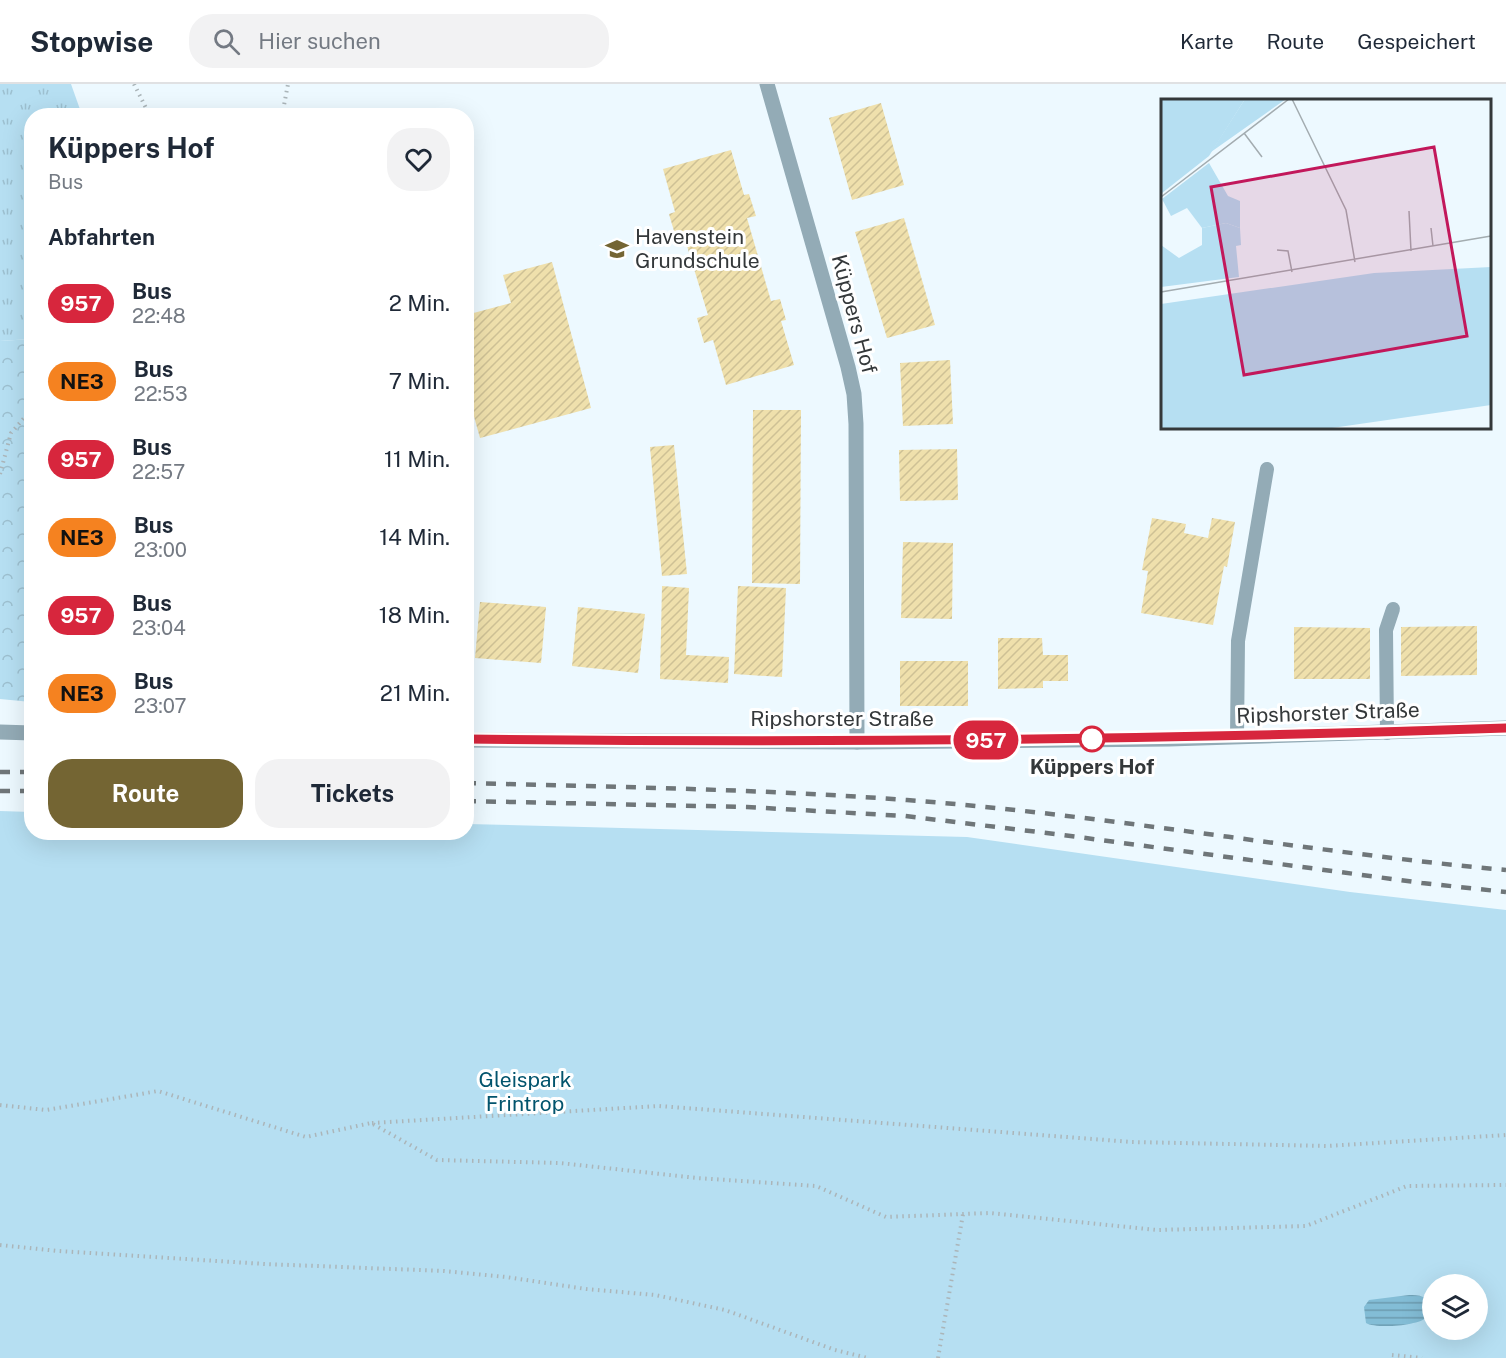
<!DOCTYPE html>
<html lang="de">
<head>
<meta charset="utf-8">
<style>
	:root { --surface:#fff; --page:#f2f2f3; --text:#1f2937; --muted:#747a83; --line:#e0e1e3; --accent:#746533 }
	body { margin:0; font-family:"Public Sans",sans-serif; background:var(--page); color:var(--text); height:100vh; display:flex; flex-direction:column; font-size:22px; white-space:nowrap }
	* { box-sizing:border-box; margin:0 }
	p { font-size:20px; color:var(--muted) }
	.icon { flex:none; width:33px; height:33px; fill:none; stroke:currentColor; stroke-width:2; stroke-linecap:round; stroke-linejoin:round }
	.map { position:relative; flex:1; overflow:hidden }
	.side { position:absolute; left:24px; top:24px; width:450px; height:732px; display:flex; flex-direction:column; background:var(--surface); border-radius:24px; box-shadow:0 6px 24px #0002 }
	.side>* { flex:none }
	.badge { padding:0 12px; border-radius:20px; font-size:21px; line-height:39px }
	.buttons { position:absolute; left:1422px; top:1190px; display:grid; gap:12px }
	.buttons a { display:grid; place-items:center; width:66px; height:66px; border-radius:50%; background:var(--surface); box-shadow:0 6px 24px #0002; font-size:30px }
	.map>.badge { position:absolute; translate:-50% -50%; box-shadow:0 0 0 3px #fff }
	h2 { padding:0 24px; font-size:22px; line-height:54px }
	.round { display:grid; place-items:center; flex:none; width:63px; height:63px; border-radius:24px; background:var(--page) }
	.summary { display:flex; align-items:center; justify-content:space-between; height:102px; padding:0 24px }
	h1 { font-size:28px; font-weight:700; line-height:45px }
	.action { display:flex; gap:12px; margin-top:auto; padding:12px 24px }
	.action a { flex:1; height:69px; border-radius:24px; background:var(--accent); color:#fff; font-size:24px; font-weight:700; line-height:69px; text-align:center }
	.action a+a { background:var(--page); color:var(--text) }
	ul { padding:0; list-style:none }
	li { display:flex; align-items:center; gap:18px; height:78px; padding:0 24px }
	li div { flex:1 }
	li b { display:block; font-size:22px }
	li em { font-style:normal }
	li .badge { min-width:66px; font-weight:700; text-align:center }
	header { display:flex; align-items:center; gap:36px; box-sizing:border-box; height:84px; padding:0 30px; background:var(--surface); border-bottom:2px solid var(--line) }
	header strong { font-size:28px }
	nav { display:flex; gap:33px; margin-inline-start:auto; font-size:21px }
	.search { width:420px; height:54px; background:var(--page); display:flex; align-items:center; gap:15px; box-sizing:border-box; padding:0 21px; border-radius:24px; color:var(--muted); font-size:22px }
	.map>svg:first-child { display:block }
</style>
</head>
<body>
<header>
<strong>Stopwise</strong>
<div class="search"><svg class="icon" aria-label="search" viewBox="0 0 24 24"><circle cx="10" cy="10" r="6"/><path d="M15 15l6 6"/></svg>Hier suchen</div>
<nav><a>Karte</a><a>Route</a><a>Gespeichert</a></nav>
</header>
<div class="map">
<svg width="1506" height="1274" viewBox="0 0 1506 1274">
	<defs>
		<pattern id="grass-tufts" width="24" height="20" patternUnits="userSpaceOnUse" patternTransform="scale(1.5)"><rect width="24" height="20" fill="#b6dff2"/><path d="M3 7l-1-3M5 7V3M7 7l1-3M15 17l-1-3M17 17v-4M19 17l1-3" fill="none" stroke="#9dc0d0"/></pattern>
		<pattern id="forest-crowns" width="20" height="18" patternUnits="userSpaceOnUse" patternTransform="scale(1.5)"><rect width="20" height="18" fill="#b6dff2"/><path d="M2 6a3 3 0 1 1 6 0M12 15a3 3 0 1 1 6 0" fill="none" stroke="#9dc0d0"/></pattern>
		<pattern id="water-rules" width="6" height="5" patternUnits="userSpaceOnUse" patternTransform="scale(1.5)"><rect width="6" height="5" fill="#83bdd6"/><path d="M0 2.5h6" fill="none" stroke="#6c9baf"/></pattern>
		<pattern id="building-hatch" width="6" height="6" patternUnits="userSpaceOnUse" patternTransform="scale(1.5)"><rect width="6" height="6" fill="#efe0ac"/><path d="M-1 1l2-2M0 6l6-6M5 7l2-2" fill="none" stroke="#cec195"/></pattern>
	</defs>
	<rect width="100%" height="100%" fill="#edf9ff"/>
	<!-- grass -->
	<path fill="url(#grass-tufts)" d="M0,0H71L82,31L32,32L31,255L0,257Z"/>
	<!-- forest -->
	<path fill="url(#forest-crowns)" d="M31,255H32L31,618L0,615V257Z"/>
	<!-- green -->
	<path fill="#b6dff2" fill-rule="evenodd" d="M0,727L31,728L32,748H466L467,740L967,753L1350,808L1506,826V1274H0ZM1432,1200H1478V1245H1432Z"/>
	<!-- water -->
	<path fill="url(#water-rules)" d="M1409,1211C1413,1211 1419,1211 1423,1213C1431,1215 1432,1228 1427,1233C1419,1242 1376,1245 1366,1239L1364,1223L1369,1216Z"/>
	<!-- building -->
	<g fill="url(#building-hatch)">
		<path d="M881,19L904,101L852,116L829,34Z"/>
		<path d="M731,66L744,111L749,110L756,132L747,134L771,217L780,215L786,236L781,237L794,281L726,301L713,256L704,259L697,234L708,231L684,152L676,154L669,130L675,128L663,85Z"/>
		<path d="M904,134L935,241L887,254L855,148Z"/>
		<path d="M552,178L591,324L480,354L466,304V231L511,219L503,191Z"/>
		<path d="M950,276L953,340L903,342L900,279Z"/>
		<path d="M753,326H801L800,500L752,499Z"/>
		<path d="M674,361L687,490L662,492L650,363Z"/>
		<path d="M957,365L958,416L900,417L899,366Z"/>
		<path d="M1152,434L1186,440L1184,449L1208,454L1212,434L1235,438L1227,483L1224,482L1213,541L1141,529L1148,487L1142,486Z"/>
		<path d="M903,458L953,459L952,535L901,534Z"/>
		<path d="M662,502L689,504L686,571L729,573L728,599L660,595Z"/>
		<path d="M738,502L786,504L782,593L734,590Z"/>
		<path d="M480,518L546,523L541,579L475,574Z"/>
		<path d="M578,523L645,530L638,589L572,582Z"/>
		<path d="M1477,542V591L1401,592V543Z"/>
		<path d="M1294,543L1370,544V595H1294Z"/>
		<path d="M998,554H1042L1043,571H1068V597H1043V604L998,605Z"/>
		<rect x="900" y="577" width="68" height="45"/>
	</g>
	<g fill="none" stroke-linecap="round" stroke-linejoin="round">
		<!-- path -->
		<g stroke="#abb5b9" stroke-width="4" stroke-dasharray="1.5 4.5" stroke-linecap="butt">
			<path d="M134,0L150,32"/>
			<path d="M282,32L288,0"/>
			<path d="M0,390L11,349L32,325"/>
			<path d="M0,1021L46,1026L158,1007L306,1053L371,1039L437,1076L560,1079L697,1094L816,1102L886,1133L990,1129L1157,1146L1306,1142L1407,1102L1506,1101"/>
			<path d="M372,1039L659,1022L1132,1058L1327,1062L1506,1051"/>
			<path d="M0,1161L58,1167L265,1180L444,1187L506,1193L586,1205L655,1211L725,1226L835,1266L868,1274"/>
			<path d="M1392,1271L1422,1274"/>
			<path d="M938,1274L963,1130"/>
		</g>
		<!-- lane -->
		<g stroke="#93abb6" stroke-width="14">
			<path d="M1387,649L1386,546L1393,525"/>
			<path d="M1237,653L1238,557L1267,385"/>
		</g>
		<!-- street -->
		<g stroke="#93abb6" stroke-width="15">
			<path d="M767,0L848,283L854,310L856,340L857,658"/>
			<path d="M0,648L32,649"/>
			<path d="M466,656L857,658L1169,655L1506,644"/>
		</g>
		<!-- rail -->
		<g stroke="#6f7679" stroke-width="4.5" stroke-dasharray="10 10" stroke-linecap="butt">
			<path d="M0,688H32"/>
			<path d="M466,699C613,703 760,705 907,716C1107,731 1306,768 1506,786"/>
			<path d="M0,707H32"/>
			<path d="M466,717L747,723L905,732L1063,751L1422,799L1506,808"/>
		</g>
	</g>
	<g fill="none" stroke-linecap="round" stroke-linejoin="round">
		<!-- line casing -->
		<g stroke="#fff" stroke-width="14">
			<path id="line" d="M466,655C813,659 1160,656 1506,644"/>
		</g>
		<!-- line -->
		<use href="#line" stroke="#d7263d" stroke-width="9"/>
	</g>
	<!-- icons -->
	<defs>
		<g id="school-bare" transform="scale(1.8)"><path d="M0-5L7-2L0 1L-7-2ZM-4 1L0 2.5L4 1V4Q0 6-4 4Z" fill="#746533" stroke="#fff" stroke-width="2.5" paint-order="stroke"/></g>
	</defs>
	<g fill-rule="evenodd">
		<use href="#school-bare" x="617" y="165"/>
	</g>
	<!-- markers -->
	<circle fill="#fff" stroke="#d7263d" stroke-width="3" cx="1092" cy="655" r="12"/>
	<g text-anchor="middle" stroke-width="6" stroke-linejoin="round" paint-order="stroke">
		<!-- poi labels -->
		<g font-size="21" fill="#34383a" stroke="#fff" text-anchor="start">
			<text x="635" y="160">Havenstein<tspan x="635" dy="24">Grundschule</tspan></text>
		</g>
		<!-- street labels -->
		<g font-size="21" fill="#34383a" stroke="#fff">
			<text transform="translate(854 230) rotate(75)" y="7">Küppers Hof</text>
			<text transform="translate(1328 629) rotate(-2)" y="7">Ripshorster Straße</text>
			<text x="842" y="642">Ripshorster Straße</text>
		</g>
		<!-- stop labels -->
		<g font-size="21" font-weight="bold" fill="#34383a" stroke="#fff">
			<text x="1092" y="690">Küppers Hof</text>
		</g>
		<!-- park labels -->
		<g font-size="21" fill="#02546d" stroke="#fff">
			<text x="525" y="1003">Gleispark<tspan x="525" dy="24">Frintrop</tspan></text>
		</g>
	</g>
	<!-- overview -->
	<g transform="translate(1161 15)">
		<rect width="330" height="330" fill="#edf9ff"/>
		<path d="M0,0H84L48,57L1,94ZM48,64L67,97L79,102V129L65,124L41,129L26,109L10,117L1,100Z" fill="#b6dff2"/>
		<path d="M84,0H125L50,53ZM65,124L79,129L80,146L75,147L78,178L0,188V146L18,159L41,146V129Z" fill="#b6dff2"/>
		<path d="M330,168V306L164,330H0V205L213,174Z" fill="#b6dff2"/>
		<path fill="none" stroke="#a3acb0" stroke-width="1.5" d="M131,0L185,111L194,163M83,34L101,58M0,98L128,0M248,112L250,152M270,129L272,147M116,151L127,152L131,173M0,193L330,137"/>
		<path fill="#c2185b" fill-opacity="0.15" stroke="#c2185b" stroke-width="3" d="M273,48L306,237L83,276L50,88Z"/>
		<rect width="330" height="330" fill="none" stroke="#34383a" stroke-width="3"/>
	</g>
</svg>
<div class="buttons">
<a><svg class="icon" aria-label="layers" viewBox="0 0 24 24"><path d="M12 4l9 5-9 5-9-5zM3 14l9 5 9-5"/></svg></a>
</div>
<b class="badge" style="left:986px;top:656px;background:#d7263d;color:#fff">957</b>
<section class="side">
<div class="summary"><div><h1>Küppers Hof</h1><p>Bus</p></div><a class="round"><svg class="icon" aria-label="heart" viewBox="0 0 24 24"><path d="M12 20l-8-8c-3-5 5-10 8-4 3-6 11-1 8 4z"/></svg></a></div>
<h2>Abfahrten</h2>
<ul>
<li><span class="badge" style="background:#d7263d;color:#fff">957</span><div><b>Bus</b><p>22:48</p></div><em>2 Min.</em></li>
<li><span class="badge" style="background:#f58220;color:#111">NE3</span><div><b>Bus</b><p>22:53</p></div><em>7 Min.</em></li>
<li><span class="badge" style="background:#d7263d;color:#fff">957</span><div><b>Bus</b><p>22:57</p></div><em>11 Min.</em></li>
<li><span class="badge" style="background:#f58220;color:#111">NE3</span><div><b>Bus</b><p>23:00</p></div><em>14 Min.</em></li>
<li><span class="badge" style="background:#d7263d;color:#fff">957</span><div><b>Bus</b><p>23:04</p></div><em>18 Min.</em></li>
<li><span class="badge" style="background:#f58220;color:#111">NE3</span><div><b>Bus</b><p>23:07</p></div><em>21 Min.</em></li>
</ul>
<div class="action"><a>Route</a><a>Tickets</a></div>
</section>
</div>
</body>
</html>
